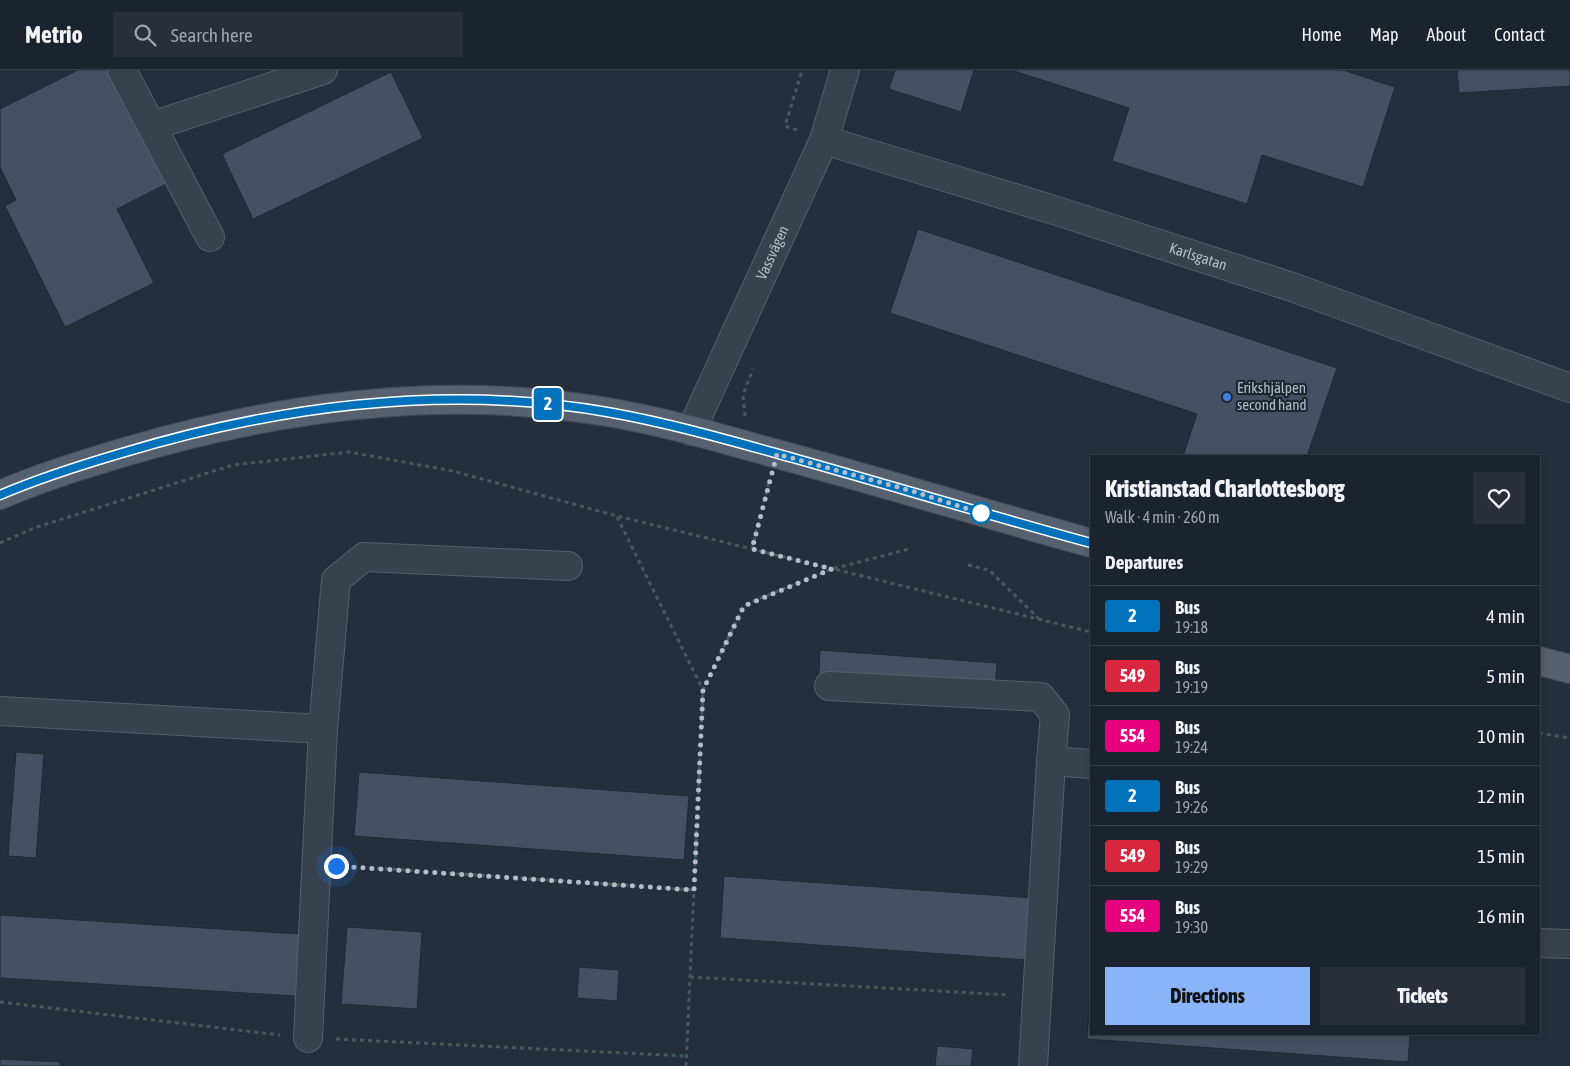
<!DOCTYPE html>
<html lang="en">
<head>
<meta charset="utf-8">
<style>
	:root { --surface:#1b232e; --page:#282f3a; --text:#f1f3f6; --muted:#a0a4aa; --line:#39404a; --accent:#8ab4f8 }
	body { margin:0; font-family:"Asap Condensed",sans-serif; background:var(--page); color:var(--text); height:100vh; display:flex; flex-direction:column; font-size:19px; white-space:nowrap }
	* { box-sizing:border-box; margin:0 }
	p { font-size:16px; color:var(--muted) }
	.icon { flex:none; width:28px; height:28px; fill:none; stroke:currentColor; stroke-width:2; stroke-linecap:round; stroke-linejoin:round }
	.map { position:relative; flex:1; overflow:hidden }
	.drawer { position:absolute; left:1090px; top:385px; width:450px; height:580px; display:flex; flex-direction:column; background:var(--surface); border-radius:0px; box-shadow:0 2px 8px #0003,0 0 0 1px var(--line) }
	.drawer>* { flex:none }
	.badge { padding:0 10px; border-radius:4px; font-size:18px; line-height:32px }
	.you { position:absolute; width:25px; height:25px; margin:-12px; border:4px solid #fff; border-radius:50%; background:#1a73e8; box-shadow:0 0 0 8px #1a73e833 }
	.map>.badge { position:absolute; translate:-50% -50%; box-shadow:0 0 0 2px #fff }
	h2 { padding:0 15px; font-size:19px; line-height:45px }
	.round { display:grid; place-items:center; flex:none; width:52px; height:52px; border-radius:0px; background:var(--page) }
	.summary { display:flex; align-items:center; justify-content:space-between; height:85px; padding:0 15px }
	h1 { font-size:24px; font-weight:800; line-height:38px }
	.button { display:flex; gap:10px; margin-top:auto; padding:10px 15px }
	.button a { flex:1; height:58px; border-radius:0px; background:var(--accent); color:#111; font-size:20px; font-weight:800; line-height:58px; text-align:center }
	.button a+a { background:var(--page); color:var(--text) }
	ul { padding:0; list-style:none }
	li { display:flex; align-items:center; gap:15px; height:60px; padding:0 15px; border-top:1px solid var(--line) }
	li div { flex:1 }
	li b { display:block; font-size:19px }
	li em { font-style:normal }
	li .badge { min-width:55px; font-weight:700; text-align:center }
	header { display:flex; align-items:center; gap:30px; box-sizing:border-box; height:70px; padding:0 25px; background:var(--surface); border-bottom:1px solid var(--line) }
	header strong { font-size:24px }
	nav { display:flex; gap:28px; margin-inline-start:auto; font-size:18px }
	.search { width:350px; height:45px; background:var(--page); display:flex; align-items:center; gap:12px; box-sizing:border-box; padding:0 18px; border-radius:0px; color:var(--muted); font-size:19px }
	.map>svg:first-child { display:block }
</style>
</head>
<body>
<header>
<strong>Metrio</strong>
<div class="search"><svg class="icon" aria-label="search" viewBox="0 0 24 24"><circle cx="10" cy="10" r="6"/><path d="M15 15l6 6"/></svg>Search here</div>
<nav><a>Home</a><a>Map</a><a>About</a><a>Contact</a></nav>
</header>
<div class="map">
<svg width="1570" height="996" viewBox="0 0 1570 996">
	<rect width="100%" height="100%" fill="#242f3e"/>
	<!-- building -->
	<g fill="#455162" stroke="#1f2835">
		<path d="M78,0H110L166,114L117,139L154,213L65,257L5,136L16,130L0,97V39Z"/>
		<path d="M895,0H974L961,42L889,19Z"/>
		<path d="M1011,0H1343L1395,17L1363,117L1262,85L1247,134L1112,91L1129,38Z"/>
		<path d="M1457,0H1570V16L1459,23Z"/>
		<path d="M391,2L423,68L253,149L222,84Z"/>
		<path d="M918,159L1337,298L1307,386H1183L1197,344L890,243Z"/>
		<path d="M820,580L997,593L995,618L819,605Z"/>
		<path d="M16,682L44,684L36,788L8,786Z"/>
		<path d="M359,702L689,726L684,790L354,766Z"/>
		<path d="M724,806L1046,829L1041,891L720,868Z"/>
		<path d="M0,845L315,865L311,927L0,908Z"/>
		<path d="M347,857L422,862L417,939L341,934Z"/>
		<path d="M579,897L619,900L617,931L577,928Z"/>
		<path d="M1091,911V964H1410L1408,992L1087,969Z"/>
		<path d="M937,976L973,979L971,996H935Z"/>
		<path d="M0,989L60,992V996H0Z"/>
	</g>
	<g fill="none" stroke-linecap="round" stroke-linejoin="round">
		<!-- minor casing -->
		<g stroke="#565f6c" stroke-width="30">
			<g id="minor">
				<path d="M122,0L210,167"/>
				<path d="M152,56L323,0"/>
				<path id="s1" d="M824,70L1057,141L1292,217L1570,318"/>
				<path id="s2" d="M691,361L824,70L845,0"/>
				<path d="M829,616L1041,627L1055,645L1051,691L1091,694"/>
				<path d="M0,641L323,659L336,510L364,487L568,496"/>
				<path d="M1539,873L1570,874"/>
				<path d="M308,968L323,659"/>
				<path d="M1033,996L1051,691"/>
			</g>
		</g>
		<!-- major casing -->
		<g stroke="#414a57" stroke-width="30">
			<g id="major">
				<path d="M0,425C41,407 85,394 128,381C282,336 448,315 607,342C661,351 713,366 766,381C875,410 982,443 1091,473"/>
				<path d="M1539,591L1570,599"/>
			</g>
		</g>
		<!-- path -->
		<g stroke="#44595c" stroke-width="3" stroke-dasharray="4 4" stroke-linecap="butt">
			<path d="M797,60L785,56L802,0"/>
			<path d="M745,346L743,325L753,299"/>
			<path d="M617,447L703,620"/>
			<path d="M0,473L34,458L233,395L349,382L453,401L617,446L1091,562"/>
			<path d="M752,479L769,411"/>
			<path d="M968,495L989,500L1040,550"/>
			<path d="M1539,663L1570,668"/>
			<path d="M345,796L694,820"/>
			<path d="M690,907L1009,925"/>
			<path d="M0,932L280,965"/>
			<path d="M336,969L686,986"/>
			<path d="M686,996L703,620L744,535L832,499L909,479"/>
		</g>
		<!-- minor -->
		<use href="#minor" stroke="#38414e" stroke-width="28"/>
		<!-- major -->
		<use href="#major" stroke="#56606e" stroke-width="28"/>
	</g>
	<g fill="none" stroke-linecap="round" stroke-linejoin="round">
		<!-- line casing -->
		<g stroke="#fff" stroke-width="11">
			<path id="line" d="M0,425C40,408 81,395 122,383C278,336 446,314 607,342C670,353 732,371 793,388C893,416 991,446 1091,473"/>
		</g>
		<!-- line -->
		<use href="#line" stroke="#0072bc" stroke-width="8"/>
		<!-- walk -->
		<path stroke="#b4bcc9" stroke-width="5" stroke-dasharray="0 9" d="M336,796L694,820L703,620L744,536L832,499L752,479L777,384L912,421L981,443"/>
	</g>
	<!-- markers -->
	<circle fill="#3f7fe0" stroke="#1d2633" stroke-width="2" cx="1227" cy="327" r="5"/>
	<circle fill="#fff" stroke="#0072bc" stroke-width="2.5" cx="981" cy="443" r="10"/>
	<g text-anchor="middle" stroke-width="4.5" stroke-linejoin="round" paint-order="stroke">
		<!-- street labels -->
		<g font-size="15" fill="#b4bcc9" stroke="#1d2633">
			<text dy="5" stroke="none"><textPath href="#s2" startOffset="196">Vassvägen</textPath></text>
			<text dy="5" stroke="none"><textPath href="#s1" startOffset="392">Karlsgatan</textPath></text>
		</g>
		<!-- poi labels -->
		<g font-size="15" fill="#b4bcc9" stroke="#1d2633" text-anchor="start">
			<text x="1237" y="323">Erikshjälpen<tspan x="1237" dy="17">second hand</tspan></text>
		</g>
	</g>
</svg>
<div class="you" style="left:336px;top:796px"></div>
<b class="badge" style="left:548px;top:334px;background:#0072bc;color:#fff">2</b>
<section class="drawer">
<div class="summary"><div><h1>Kristianstad Charlottesborg</h1><p>Walk · 4 min · 260 m</p></div><a class="round"><svg class="icon" aria-label="heart" viewBox="0 0 24 24"><path d="M12 20l-8-8c-3-5 5-10 8-4 3-6 11-1 8 4z"/></svg></a></div>
<h2>Departures</h2>
<ul>
<li><span class="badge" style="background:#0072bc;color:#fff">2</span><div><b>Bus</b><p>19:18</p></div><em>4 min</em></li>
<li><span class="badge" style="background:#d7263d;color:#fff">549</span><div><b>Bus</b><p>19:19</p></div><em>5 min</em></li>
<li><span class="badge" style="background:#e6007e;color:#fff">554</span><div><b>Bus</b><p>19:24</p></div><em>10 min</em></li>
<li><span class="badge" style="background:#0072bc;color:#fff">2</span><div><b>Bus</b><p>19:26</p></div><em>12 min</em></li>
<li><span class="badge" style="background:#d7263d;color:#fff">549</span><div><b>Bus</b><p>19:29</p></div><em>15 min</em></li>
<li><span class="badge" style="background:#e6007e;color:#fff">554</span><div><b>Bus</b><p>19:30</p></div><em>16 min</em></li>
</ul>
<div class="button"><a>Directions</a><a>Tickets</a></div>
</section>
</div>
</body>
</html>
